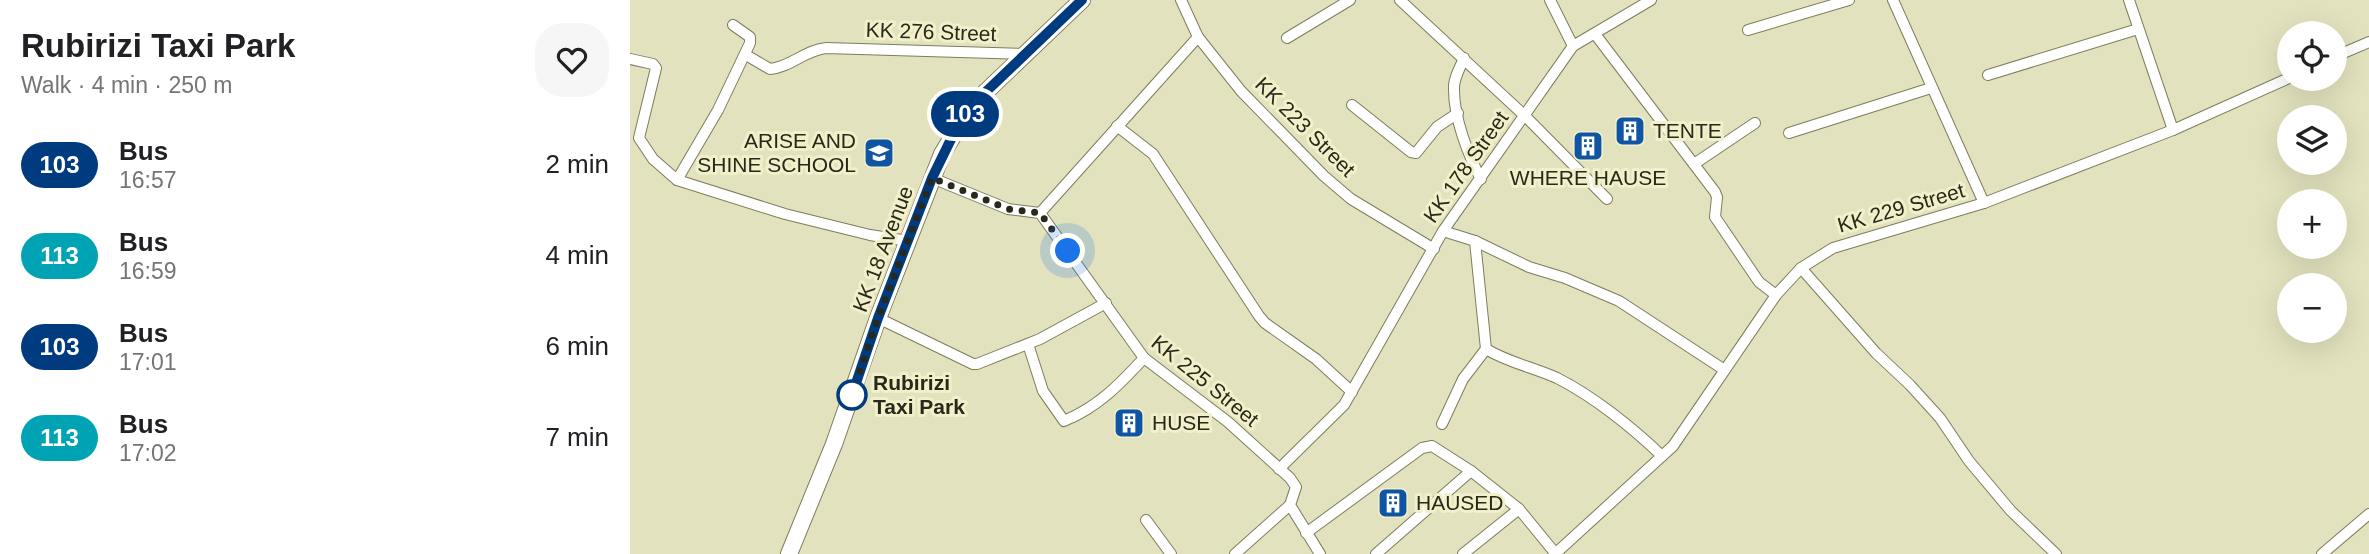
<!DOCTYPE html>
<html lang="en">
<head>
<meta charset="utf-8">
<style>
	:root { --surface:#fff; --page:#f6f6f6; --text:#202124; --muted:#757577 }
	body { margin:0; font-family:Helvetica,sans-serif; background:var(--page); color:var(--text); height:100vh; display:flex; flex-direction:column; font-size:26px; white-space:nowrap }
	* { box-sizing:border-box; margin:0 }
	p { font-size:23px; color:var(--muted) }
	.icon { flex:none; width:38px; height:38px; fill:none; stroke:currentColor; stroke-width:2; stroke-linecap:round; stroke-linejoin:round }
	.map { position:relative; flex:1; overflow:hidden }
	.details { display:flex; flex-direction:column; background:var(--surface); width:630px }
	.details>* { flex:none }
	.badge { padding:0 14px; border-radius:23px; font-size:24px; line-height:46px }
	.tools { position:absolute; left:1647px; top:21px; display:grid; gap:14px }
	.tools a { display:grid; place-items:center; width:70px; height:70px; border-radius:50%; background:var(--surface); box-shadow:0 7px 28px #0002; font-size:35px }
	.you { position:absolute; width:35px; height:35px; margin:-18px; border:5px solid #fff; border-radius:50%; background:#1a73e8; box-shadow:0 0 0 10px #1a73e833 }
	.map>.badge { position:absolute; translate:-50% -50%; box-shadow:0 0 0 4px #fff }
	.round { display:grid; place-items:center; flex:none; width:74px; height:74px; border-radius:28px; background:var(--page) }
	.overview { display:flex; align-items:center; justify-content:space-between; height:119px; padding:0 21px }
	h1 { font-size:33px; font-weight:700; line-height:52px }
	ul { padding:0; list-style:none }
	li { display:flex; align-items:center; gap:21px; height:91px; padding:0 21px }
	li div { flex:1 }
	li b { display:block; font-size:26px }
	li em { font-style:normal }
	li .badge { min-width:77px; font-weight:700; text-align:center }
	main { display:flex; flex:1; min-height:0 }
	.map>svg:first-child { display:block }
</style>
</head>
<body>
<main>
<section class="details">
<div class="overview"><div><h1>Rubirizi Taxi Park</h1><p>Walk · 4 min · 250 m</p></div><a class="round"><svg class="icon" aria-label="heart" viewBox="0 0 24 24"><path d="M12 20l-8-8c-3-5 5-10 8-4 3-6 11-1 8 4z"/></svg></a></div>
<ul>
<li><span class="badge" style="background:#003b80;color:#fff">103</span><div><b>Bus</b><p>16:57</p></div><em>2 min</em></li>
<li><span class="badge" style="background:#00a3b4;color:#fff">113</span><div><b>Bus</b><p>16:59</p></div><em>4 min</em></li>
<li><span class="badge" style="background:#003b80;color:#fff">103</span><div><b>Bus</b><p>17:01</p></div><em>6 min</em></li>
<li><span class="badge" style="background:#00a3b4;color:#fff">113</span><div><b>Bus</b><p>17:02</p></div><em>7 min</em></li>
</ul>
</section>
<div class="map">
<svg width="1739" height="554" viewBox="0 0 1739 554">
	<rect width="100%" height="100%" fill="#e3e2be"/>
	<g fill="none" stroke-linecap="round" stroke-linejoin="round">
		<!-- street casing -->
		<g stroke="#7e7d5b" stroke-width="12">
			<g id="street">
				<path d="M551,0L568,37L611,91L694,176L721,199L804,249"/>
				<path d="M770,0L895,116L977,199"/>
				<path d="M920,0L943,46"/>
				<path d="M1263,0L1354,203"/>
				<path d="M1499,0L1543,130"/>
				<path d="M1118,30L1219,0"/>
				<path d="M965,34L1085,192L1087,197L1085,217L1129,282L1146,295"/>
				<path d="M657,38L720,0"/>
				<path d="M116,55L140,69C161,67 175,50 196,48L393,54"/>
				<path d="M1704,57L1739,42"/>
				<path d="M834,58C830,68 823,79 824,90C824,118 838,155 851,179"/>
				<path d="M0,59L23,64L26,68L9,138L23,159L47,180L155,214L240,235L278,241"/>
				<path d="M1358,75L1508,29"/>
				<path d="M722,105L781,152L786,153L807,127L828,113"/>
				<path d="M487,126L523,154L629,316L635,323L686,359L722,392"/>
				<path d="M1159,133L1301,88"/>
				<path d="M1064,164L1125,123"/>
				<path d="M302,178L378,209L410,213L514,358L598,422L660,478L666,487L660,505L690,554"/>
				<path d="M47,180L88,110L120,43V37L103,25"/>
				<path d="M410,213L568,37"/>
				<path d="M813,231L845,241L899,267L935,278L989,301L1093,369"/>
				<path d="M845,241L856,349C879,363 903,367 927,378C963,396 1003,428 1032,456"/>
				<path d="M1171,268L1246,353L1280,385L1310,418L1339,461L1381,511L1426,554"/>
				<path d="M248,318L343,364H347L410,339L476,303"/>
				<path d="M398,344L413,391L434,421C468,407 489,385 514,358"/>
				<path d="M812,424L833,379L856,349"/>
				<path d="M649,469L714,405L813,231L943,46L1021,0"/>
				<path d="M516,520L541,554"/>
				<path d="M676,533L792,448L802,446L841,471L889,509L925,553"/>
				<path d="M605,554L660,505"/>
				<path d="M746,554L841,471"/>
				<path d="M833,554L889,509"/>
				<path d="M925,554L1043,446L1146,295L1171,268L1203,248L1354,203L1543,130L1659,78"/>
				<path d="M1692,554L1739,514"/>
			</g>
		</g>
		<!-- secondary casing -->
		<g stroke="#7e7d5b" stroke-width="18">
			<path id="secondary" d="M159,554L204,444L248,318L312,154L342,105L452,0"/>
		</g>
		<!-- street -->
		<use href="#street" stroke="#fff" stroke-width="10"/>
		<!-- secondary -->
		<use href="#secondary" stroke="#fff" stroke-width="16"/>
	</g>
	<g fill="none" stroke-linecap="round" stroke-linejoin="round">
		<!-- line casing -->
		<g stroke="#fff" stroke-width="16">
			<path id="line" d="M222,395L248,318L302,178L324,133L342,105L452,0"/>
		</g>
		<!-- line -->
		<use href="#line" stroke="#003b80" stroke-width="10"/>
		<!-- walk -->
		<path stroke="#29291b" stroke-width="7" stroke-dasharray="0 12.6" d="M222,395L248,318L302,178L378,209L410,213L438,251"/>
	</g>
	<!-- icons -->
	<defs>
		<g id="building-square" transform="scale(1.575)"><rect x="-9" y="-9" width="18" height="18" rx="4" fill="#1054a4" stroke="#f1f0ca"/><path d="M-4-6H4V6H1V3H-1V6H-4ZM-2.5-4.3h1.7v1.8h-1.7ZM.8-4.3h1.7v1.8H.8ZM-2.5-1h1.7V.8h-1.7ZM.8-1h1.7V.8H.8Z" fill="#fff"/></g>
		<g id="school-square" transform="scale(1.575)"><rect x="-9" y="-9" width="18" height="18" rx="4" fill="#1054a4" stroke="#f1f0ca"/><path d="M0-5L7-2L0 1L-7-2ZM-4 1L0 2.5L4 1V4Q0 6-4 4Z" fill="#fff"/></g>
	</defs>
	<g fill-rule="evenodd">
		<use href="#building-square" x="1000" y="131"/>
		<use href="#building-square" x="958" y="146"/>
		<use href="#school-square" x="249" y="153"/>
		<use href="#building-square" x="499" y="423"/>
		<use href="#building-square" x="763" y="503"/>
	</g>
	<!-- markers -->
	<circle fill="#fff" stroke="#003b80" stroke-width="3.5" cx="222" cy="395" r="14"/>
	<g text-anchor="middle" stroke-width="6" stroke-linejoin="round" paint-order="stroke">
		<!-- street labels -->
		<g font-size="21" fill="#29291b" stroke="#f1f0ca">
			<text transform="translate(301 32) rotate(2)" y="7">KK 276 Street</text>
			<text transform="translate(675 127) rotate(45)" y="7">KK 223 Street</text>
			<text transform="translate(836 167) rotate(-55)" y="7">KK 178 Street</text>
			<text transform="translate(1271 208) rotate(-16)" y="7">KK 229 Street</text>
			<text transform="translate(253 249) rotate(-69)" y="7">KK 18 Avenue</text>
			<text transform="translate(575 381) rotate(39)" y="7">KK 225 Street</text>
		</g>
		<!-- poi labels -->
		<g font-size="21" fill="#29291b" stroke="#f1f0ca" text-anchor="start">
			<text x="1023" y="138">TENTE</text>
			<text x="226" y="148" text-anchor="end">ARISE AND<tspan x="226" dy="24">SHINE SCHOOL</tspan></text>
			<text x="958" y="185" text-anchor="middle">WHERE HAUSE</text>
			<text x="522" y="430">HUSE</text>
			<text x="786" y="510">HAUSED</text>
		</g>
		<!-- stop labels -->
		<g font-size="21" font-weight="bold" fill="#29291b" stroke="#f1f0ca" text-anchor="start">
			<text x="243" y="390">Rubirizi<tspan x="243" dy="24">Taxi Park</tspan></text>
		</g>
	</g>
</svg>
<div class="tools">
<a><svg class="icon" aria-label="locate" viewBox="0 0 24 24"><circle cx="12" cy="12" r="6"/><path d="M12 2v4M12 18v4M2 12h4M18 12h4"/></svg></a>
<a><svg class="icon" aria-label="layers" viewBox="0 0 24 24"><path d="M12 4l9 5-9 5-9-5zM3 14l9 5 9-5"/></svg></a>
<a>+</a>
<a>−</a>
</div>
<div class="you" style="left:438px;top:251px"></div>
<b class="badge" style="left:335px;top:114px;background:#003b80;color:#fff">103</b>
</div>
</main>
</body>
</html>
